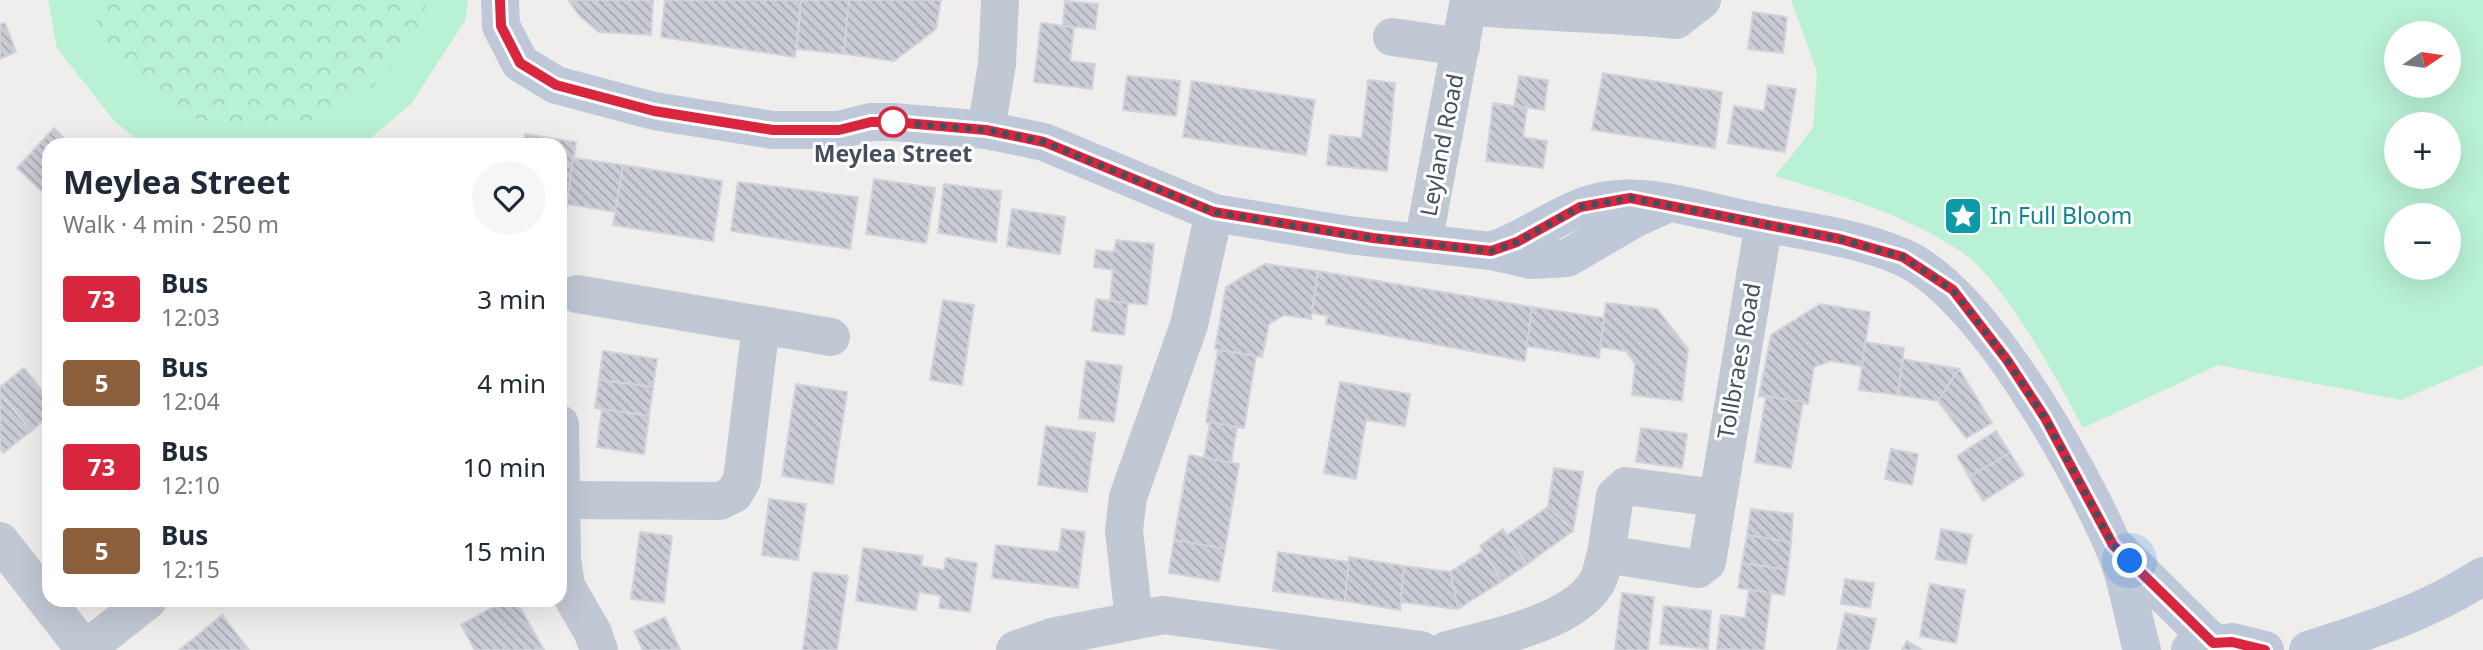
<!DOCTYPE html>
<html lang="en">
<head>
<meta charset="utf-8">
<style>
	:root { --surface:#fff; --page:#f6f6f7; --text:#1f2937; --muted:#747a83 }
	body { margin:0; font-family:"Noto Sans",sans-serif; background:var(--page); color:var(--text); height:100vh; display:flex; flex-direction:column; font-size:26px; white-space:nowrap }
	* { box-sizing:border-box; margin:0 }
	p { font-size:23px; color:var(--muted) }
	.icon { flex:none; width:38px; height:38px; fill:none; stroke:currentColor; stroke-width:2; stroke-linecap:round; stroke-linejoin:round }
	.map { position:relative; flex:1; overflow:hidden }
	.sheet { position:absolute; left:42px; top:138px; width:525px; height:469px; display:flex; flex-direction:column; background:var(--surface); border-radius:21px; box-shadow:0 7px 28px #0002 }
	.sheet>* { flex:none }
	.badge { padding:0 14px; border-radius:5px; font-size:24px; line-height:46px }
	.needle { width:46px; rotate:77deg }
	.controls { position:absolute; left:2384px; top:21px; display:grid; gap:14px }
	.controls a { display:grid; place-items:center; width:77px; height:77px; border-radius:50%; background:var(--surface); box-shadow:0 7px 28px #0002; font-size:35px }
	.you { position:absolute; width:35px; height:35px; margin:-18px; border:5px solid #fff; border-radius:50%; background:#1a73e8; box-shadow:0 0 0 10px #1a73e833 }
	.map>.badge { position:absolute; translate:-50% -50%; box-shadow:0 0 0 4px #fff }
	.round { display:grid; place-items:center; flex:none; width:74px; height:74px; border-radius:37px; background:var(--page) }
	.head { display:flex; align-items:center; justify-content:space-between; height:119px; padding:0 21px }
	h1 { font-size:33px; font-weight:700; line-height:52px }
	ul { padding:0; list-style:none }
	li { display:flex; align-items:center; gap:21px; height:84px; padding:0 21px }
	li div { flex:1 }
	li b { display:block; font-size:26px }
	li em { font-style:normal }
	li .badge { min-width:77px; font-weight:700; text-align:center }
	.map>svg:first-child { display:block }
</style>
</head>
<body>
<div class="map">
<svg width="2483" height="650" viewBox="0 0 2483 650">
	<defs>
		<pattern id="park-crowns" width="20" height="18" patternUnits="userSpaceOnUse" patternTransform="scale(1.75)"><rect width="20" height="18" fill="#b9f1d5"/><path d="M2 6a3 3 0 1 1 6 0M12 15a3 3 0 1 1 6 0" fill="none" stroke="#a0d0b9"/></pattern>
		<pattern id="building-back-hatch" width="6" height="6" patternUnits="userSpaceOnUse" patternTransform="scale(1.75)"><rect width="6" height="6" fill="#c9ccd4"/><path d="M-1 5l2 2M0 0l6 6M5-1l2 2" fill="none" stroke="#a5a8af"/></pattern>
	</defs>
	<rect width="100%" height="100%" fill="#f0eeed"/>
	<!-- grass -->
	<g fill="#b9f1d5" fill-rule="evenodd">
		<path d="M48,0H468L465,21L411,104L370,139L353,145L143,144L114,121L57,48Z"/>
		<path d="M1791,0H2483V365L2401,400L2218,365L2083,428C2059,382 2003,280 1962,252C1905,214 1839,195 1775,176L1813,128L1817,72ZM2448,33V86H2396V33ZM2448,124V177H2396V124ZM2396,215H2448V268H2396Z"/>
	</g>
	<!-- park -->
	<path fill="url(#park-crowns)" d="M90,0H427C399,109 270,162 172,108C163,103 155,94 147,87C120,65 98,35 90,0Z"/>
	<!-- building -->
	<g fill="url(#building-back-hatch)" stroke="#d1d3da" stroke-width="2">
		<path d="M568,0H653L651,35L599,32L579,15Z"/>
		<path d="M665,0H801L795,57L661,37Z"/>
		<path d="M801,0H849L844,54L797,49Z"/>
		<path d="M849,0H941L936,29L894,61L844,54Z"/>
		<path d="M1065,1L1098,4L1095,29L1063,26Z"/>
		<path d="M1753,12L1787,17L1783,53L1748,49Z"/>
		<path d="M5,23L16,52L0,59V24Z"/>
		<path d="M1041,23L1074,27L1070,61L1095,64L1092,89L1034,82Z"/>
		<path d="M1603,73L1722,92L1715,148L1592,130Z"/>
		<path d="M1127,76L1180,81L1176,116L1123,110Z"/>
		<path d="M1519,76L1548,80L1544,110L1514,106Z"/>
		<path d="M1368,80L1395,83L1387,171L1327,165L1330,135L1362,138Z"/>
		<path d="M1192,81L1315,100L1306,155L1183,137Z"/>
		<path d="M1768,85L1796,89L1785,152L1728,143L1734,106L1764,111Z"/>
		<path d="M1493,103L1527,108L1523,137L1547,141L1543,168L1486,161Z"/>
		<path d="M54,128L71,145H49V198L17,168Z"/>
		<path d="M525,134L576,142L562,241L560,145H524Z"/>
		<path d="M573,158L623,165L616,212L567,204Z"/>
		<path d="M623,165L722,181L713,241L613,225Z"/>
		<path d="M874,179L935,188L926,243L866,234Z"/>
		<path d="M738,182L858,197L850,249L731,231Z"/>
		<path d="M944,184L1001,191L996,242L938,233Z"/>
		<path d="M1012,209L1065,217L1060,254L1007,246Z"/>
		<path d="M1116,240L1154,244L1147,305L1110,301L1113,270L1094,267L1096,250L1114,252Z"/>
		<path d="M1265,264L1318,271L1311,319L1284,315L1269,324L1262,357L1215,349L1226,287Z"/>
		<path d="M1318,271L1532,307L1525,361L1326,324L1328,316L1312,313Z"/>
		<path d="M1096,299L1128,303L1124,335L1092,331Z"/>
		<path d="M943,300L974,305L962,385L930,380Z"/>
		<path d="M1606,303L1657,309L1688,349L1682,401L1632,395L1635,364L1626,351L1600,347Z"/>
		<path d="M1820,304L1870,312L1862,366L1830,361L1814,367L1808,404L1759,396L1771,335Z"/>
		<path d="M1532,307L1604,318L1599,358L1527,346Z"/>
		<path d="M1865,342L1904,348L1898,395L1859,390Z"/>
		<path d="M1218,350L1256,356L1244,428L1206,422Z"/>
		<path d="M603,351L657,359L653,387L599,380Z"/>
		<path d="M1903,359L1913,361L1959,369L1938,401L1898,395Z"/>
		<path d="M1086,361L1122,366L1114,422L1079,418Z"/>
		<path d="M24,368L49,399V416L31,431L0,393V387Z"/>
		<path d="M1959,369L1992,423L1966,438L1938,401Z"/>
		<path d="M599,380L653,387L649,416L595,408Z"/>
		<path d="M1340,382L1410,394L1405,426L1366,420L1356,479L1324,473Z"/>
		<path d="M796,384L847,392L833,484L782,476Z"/>
		<path d="M0,393L31,431L3,453L0,448Z"/>
		<path d="M1766,396L1803,402L1791,468L1755,462Z"/>
		<path d="M602,409L649,416L644,454L597,447Z"/>
		<path d="M1210,422L1237,427L1231,463L1204,458Z"/>
		<path d="M1046,426L1095,433L1087,492L1038,485Z"/>
		<path d="M1641,428L1687,434L1682,468L1636,462Z"/>
		<path d="M1996,431L2010,453L1969,477L1957,456Z"/>
		<path d="M1891,449L1918,454L1912,485L1885,479Z"/>
		<path d="M2010,453L2024,475L1983,501L1969,477Z"/>
		<path d="M1189,455L1239,464L1225,549L1174,540Z"/>
		<path d="M1554,468L1583,472L1573,531L1548,507Z"/>
		<path d="M769,499L806,504L798,560L762,555Z"/>
		<path d="M1548,507L1573,531L1527,564L1507,535Z"/>
		<path d="M1751,509L1793,514L1791,542L1747,535Z"/>
		<path d="M1062,529L1085,532L1078,588L992,578L996,545L1059,552Z"/>
		<path d="M1503,529L1527,564L1502,581L1480,546Z"/>
		<path d="M1941,529L1972,535L1966,564L1936,559Z"/>
		<path d="M640,532L672,536L664,603L631,599Z"/>
		<path d="M1747,535L1791,542L1788,570L1742,563Z"/>
		<path d="M1174,540L1225,549L1219,581L1169,573Z"/>
		<path d="M863,548L923,556L921,566L944,570L946,558L977,563L970,612L939,608L941,596L919,592L916,610L856,601Z"/>
		<path d="M1483,551L1502,581L1458,609L1450,572Z"/>
		<path d="M1278,552L1349,562L1345,601L1273,591Z"/>
		<path d="M1349,557L1404,566L1400,610L1345,601Z"/>
		<path d="M1742,563L1788,570L1784,595L1738,588Z"/>
		<path d="M1404,566L1450,572L1458,609L1401,602Z"/>
		<path d="M813,572L848,576L837,650H803Z"/>
		<path d="M1845,579L1874,583L1870,608L1841,604Z"/>
		<path d="M1930,584L1965,590L1956,643L1920,636Z"/>
		<path d="M1749,590L1771,593L1764,650L1717,649L1721,615L1745,618Z"/>
		<path d="M1622,593L1654,597L1648,650H1615Z"/>
		<path d="M506,600H516L544,650H475L461,625Z"/>
		<path d="M1664,606L1711,611L1708,649L1660,644Z"/>
		<path d="M1845,613L1876,619L1869,650H1837Z"/>
		<path d="M222,615L249,650H179L216,620Z"/>
		<path d="M665,617L680,650H643L634,631Z"/>
		<path d="M1907,641L1922,650H1902Z"/>
	</g>
	<g fill="none" stroke-linecap="round" stroke-linejoin="round">
		<!-- street -->
		<g stroke="#c0c8d4" stroke-width="38">
			<path d="M1468,6C1537,13 1606,13 1676,20L1702,0"/>
			<path d="M1392,37L1461,47"/>
			<path d="M986,130L997,64L1000,0"/>
			<path d="M1423,243L1469,0"/>
			<path d="M761,325L831,337"/>
			<path d="M560,424L562,558L566,586L593,633L599,650"/>
			<path d="M561,500L720,501L734,494L742,480L761,325L577,294"/>
			<path d="M0,541L85,650"/>
			<path d="M1606,554L1615,496L1626,486L1716,498"/>
			<path d="M1134,620L1124,530L1128,497L1189,325L1214,213"/>
			<path d="M85,650L148,600"/>
			<path d="M1015,650L1052,637L1163,615L1421,650"/>
			<path d="M1447,650C1490,638 1569,624 1595,585C1601,577 1603,563 1606,554L1698,569L1707,562L1764,223"/>
		</g>
		<!-- secondary -->
		<g stroke="#bfc8d8" stroke-width="38">
			<path d="M500,0L501,26L520,63L556,85L654,111L773,130H839L871,122H893L986,130L1044,142L1214,213L1348,235L1491,251L1531,260L1567,258L1634,219L1667,204"/>
			<path d="M1491,251C1531,238 1565,207 1607,200C1653,193 1707,212 1753,221C1802,231 1856,237 1902,257C1981,291 2077,464 2112,543C2127,575 2132,615 2142,650"/>
			<path d="M2115,546L2213,643"/>
			<path d="M2190,650L2232,642L2265,650"/>
			<path d="M2308,650C2369,631 2429,611 2483,576"/>
		</g>
	</g>
	<g fill="none" stroke-linecap="round" stroke-linejoin="round">
		<!-- line casing -->
		<g stroke="#fff" stroke-width="16">
			<path id="line" d="M500,0L501,26L520,63L556,85L654,111L773,130H839L871,122H893L986,130L1044,142L1214,212L1373,238L1491,251L1517,242L1580,207L1630,198L1840,239L1903,257L1953,290L2007,360L2045,418L2113,545L2213,643L2232,642L2265,650"/>
		</g>
		<!-- line -->
		<use href="#line" stroke="#d7263d" stroke-width="10"/>
		<!-- walk -->
		<path stroke="#454e5c" stroke-width="7" stroke-dasharray="0 12.6" d="M893,122L986,130L1044,142L1214,212L1348,235L1491,251L1517,242L1580,207L1630,198L1840,239L1903,257L1953,290L2007,360L2045,418L2113,545L2130,561"/>
	</g>
	<!-- icons -->
	<defs>
		<g id="sight-square" transform="scale(2.0125)"><rect x="-9" y="-9" width="18" height="18" rx="4" fill="#0f9aa8" stroke="#fff"/><path d="M0-6L1.8-2.2L6-1.7L2.9 1.2L3.7 5.4L0 3.3L-3.7 5.4L-2.9 1.2L-6-1.7L-1.8-2.2Z" fill="#fff"/></g>
	</defs>
	<g fill-rule="evenodd">
		<use href="#sight-square" x="1963" y="216"/>
	</g>
	<!-- markers -->
	<circle fill="#fff" stroke="#d7263d" stroke-width="3.5" cx="893" cy="122" r="14"/>
	<g text-anchor="middle" stroke-width="6" stroke-linejoin="round" paint-order="stroke">
		<!-- street labels -->
		<g font-size="23" fill="#454e5c" stroke="#fff">
			<text transform="translate(1442 145) rotate(-79)" y="8">Leyland Road</text>
			<text transform="translate(1739 361) rotate(-80)" y="8">Tollbraes Road</text>
		</g>
		<!-- stop labels -->
		<g font-size="23" font-weight="bold" fill="#454e5c" stroke="#fff">
			<text x="893" y="162">Meylea Street</text>
		</g>
		<!-- culture labels -->
		<g font-size="23" fill="#0d838f" stroke="#fff" text-anchor="start">
			<text x="1990" y="224">In Full Bloom</text>
		</g>
	</g>
</svg>
<div class="controls">
<a><svg class="needle" viewBox="-14 -14 28 28"><path d="M0-13l5 13h-10z" fill="#e53935"/><path d="M0 13l5-13h-10z" fill="#747a83"/></svg></a>
<a>+</a>
<a>−</a>
</div>
<div class="you" style="left:2130px;top:561px"></div>
<section class="sheet">
<div class="head"><div><h1>Meylea Street</h1><p>Walk · 4 min · 250 m</p></div><a class="round"><svg class="icon" aria-label="heart" viewBox="0 0 24 24"><path d="M12 20l-8-8c-3-5 5-10 8-4 3-6 11-1 8 4z"/></svg></a></div>
<ul>
<li><span class="badge" style="background:#d7263d;color:#fff">73</span><div><b>Bus</b><p>12:03</p></div><em>3 min</em></li>
<li><span class="badge" style="background:#8b5e3c;color:#fff">5</span><div><b>Bus</b><p>12:04</p></div><em>4 min</em></li>
<li><span class="badge" style="background:#d7263d;color:#fff">73</span><div><b>Bus</b><p>12:10</p></div><em>10 min</em></li>
<li><span class="badge" style="background:#8b5e3c;color:#fff">5</span><div><b>Bus</b><p>12:15</p></div><em>15 min</em></li>
</ul>
</section>
</div>
</body>
</html>
